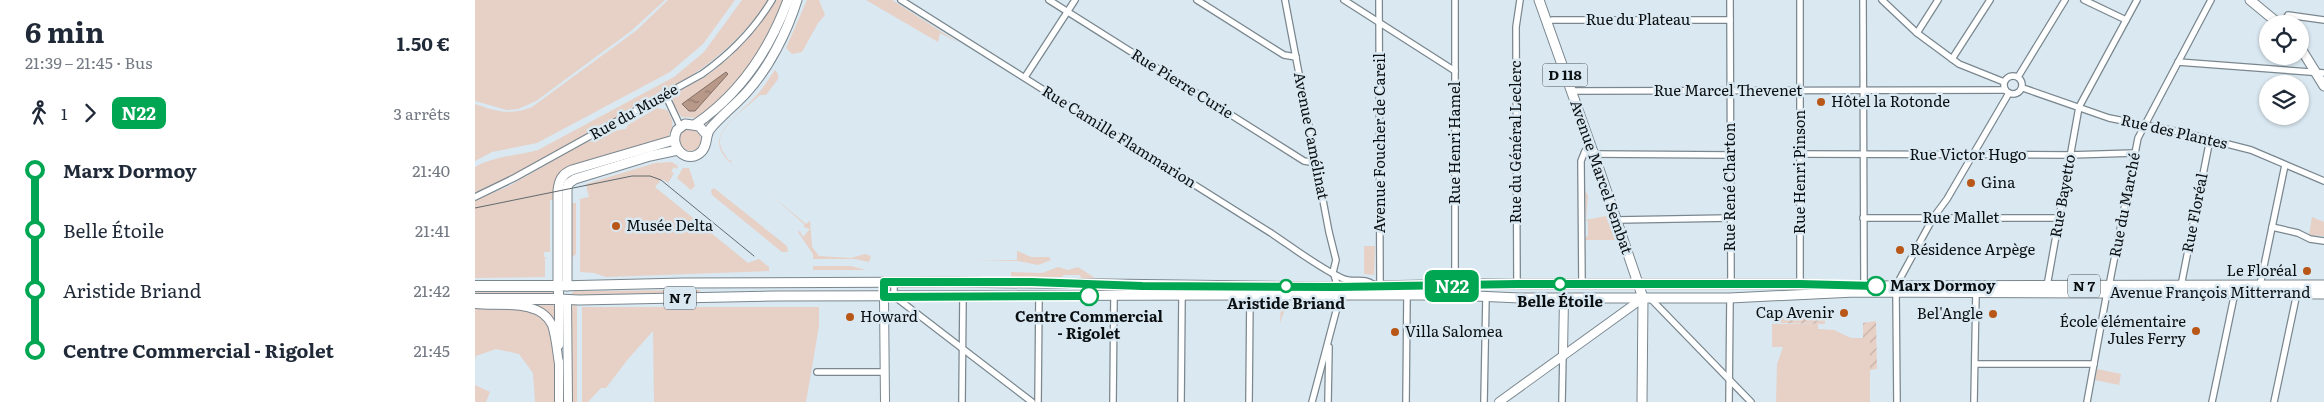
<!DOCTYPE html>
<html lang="fr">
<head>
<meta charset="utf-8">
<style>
	:root { --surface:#fff; --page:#f2f2f3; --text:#1f2937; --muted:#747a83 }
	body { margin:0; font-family:Literata,serif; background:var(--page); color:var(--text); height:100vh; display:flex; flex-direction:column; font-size:19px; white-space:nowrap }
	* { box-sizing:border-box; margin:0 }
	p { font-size:16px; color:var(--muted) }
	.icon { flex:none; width:28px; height:28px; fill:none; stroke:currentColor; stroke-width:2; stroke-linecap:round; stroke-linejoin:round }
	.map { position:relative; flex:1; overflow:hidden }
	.panel { display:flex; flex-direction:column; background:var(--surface); width:475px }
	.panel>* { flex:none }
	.badge { padding:0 10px; border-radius:8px; font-size:18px; line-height:32px }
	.fabs { position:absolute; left:1784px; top:15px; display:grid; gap:10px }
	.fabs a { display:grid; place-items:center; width:50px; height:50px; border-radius:50%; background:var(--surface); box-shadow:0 1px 4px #0004; font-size:25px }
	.map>.badge { position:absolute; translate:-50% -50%; box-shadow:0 0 0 2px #fff }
	.legs { display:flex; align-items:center; gap:8px; height:55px; padding:0 25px; font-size:16px }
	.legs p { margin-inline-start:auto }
	.head { display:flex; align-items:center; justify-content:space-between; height:85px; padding:0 25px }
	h1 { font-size:28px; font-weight:700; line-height:38px }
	ul { padding:0 25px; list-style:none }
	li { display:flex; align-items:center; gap:18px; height:60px; font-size:19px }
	li i { display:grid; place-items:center; width:8px; height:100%; margin:0 6px; background:currentColor }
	li i::after { content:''; width:12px; height:12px; margin:-6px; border:4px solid; border-radius:50%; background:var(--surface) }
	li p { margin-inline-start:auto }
	li:first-child i { background:linear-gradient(#0000 50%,currentColor 0) }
	li:last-child i { background:linear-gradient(currentColor 50%,#0000 0) }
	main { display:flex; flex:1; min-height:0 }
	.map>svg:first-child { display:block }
</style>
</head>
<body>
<main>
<section class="panel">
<div class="head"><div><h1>6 min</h1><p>21:39 – 21:45 · Bus</p></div><b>1.50 €</b></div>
<div class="legs"><svg class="icon" aria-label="walk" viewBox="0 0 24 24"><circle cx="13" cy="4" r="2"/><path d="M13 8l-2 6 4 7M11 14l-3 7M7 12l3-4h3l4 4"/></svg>1<svg class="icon" aria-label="forward" viewBox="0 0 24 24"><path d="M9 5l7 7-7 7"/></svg><b class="badge" style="background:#00a651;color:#fff">N22</b><p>3 arrêts</p></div>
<ul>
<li><i style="color:#00a651"></i><b>Marx Dormoy</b><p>21:40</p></li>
<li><i style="color:#00a651"></i><span>Belle Étoile</span><p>21:41</p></li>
<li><i style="color:#00a651"></i><span>Aristide Briand</span><p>21:42</p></li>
<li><i style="color:#00a651"></i><b>Centre Commercial - Rigolet</b><p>21:45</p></li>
</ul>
</section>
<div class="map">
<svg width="1849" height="402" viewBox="0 0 1849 402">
	<defs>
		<pattern id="garden-furrows" width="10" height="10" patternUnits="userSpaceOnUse" patternTransform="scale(1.25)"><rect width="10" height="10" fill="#e7d0c5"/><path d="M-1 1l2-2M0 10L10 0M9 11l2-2" fill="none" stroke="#c5b1a8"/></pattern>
		<pattern id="water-ripples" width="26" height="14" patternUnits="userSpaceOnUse" patternTransform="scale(1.25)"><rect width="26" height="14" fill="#b79889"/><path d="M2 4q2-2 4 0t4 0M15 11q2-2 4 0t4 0" fill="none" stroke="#937a6f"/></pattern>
	</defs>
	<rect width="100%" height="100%" fill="#dae8f1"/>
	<!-- green -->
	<g fill="#e7d0c5">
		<path d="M0,0H190L156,31L61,101L43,109L32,110L0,101Z"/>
		<path d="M193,0H260L228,44L195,72L62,143L17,152L0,161V104C20,111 36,116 57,107L162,30Z"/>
		<path d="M267,0H293C250,68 177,99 108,136C72,155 37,177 0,193V167C20,156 42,156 63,150L199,77L229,52Z"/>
		<path d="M301,0H310L285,52L255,93L223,118L207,117C202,112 196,104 198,96C207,88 220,83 231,76C259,56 283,30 301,0Z"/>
		<path d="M316,0H319L300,43L276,82L232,126L229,122L257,100L272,84L284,65Z"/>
		<path d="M332,0H344L350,15L343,23L327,52L317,54L311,48Z"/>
		<path d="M391,0H417L484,43L465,33L463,42Z"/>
		<path d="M300,70L303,74V79L291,95H285C274,106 243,126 245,143C246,150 250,155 254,161L258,159L255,162L260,167C224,138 258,121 279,98C287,90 293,80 300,70Z"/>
		<path d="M182,108L192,110C200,120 199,132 189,140L95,167L80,200H75V252H69V257H72L70,258V277L0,278V200L32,187L111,142C125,141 137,129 151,129L153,125Z"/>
		<circle cx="215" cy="140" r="11"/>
		<path d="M197,162L203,166L202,169L199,167L196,172L199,173L193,183L187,179L180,187L273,263L284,259L294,267V271L131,277L119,273L105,272V199L114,197L111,184L180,163Z"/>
		<path d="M208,168H214L220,186L216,190L202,178Z"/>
		<path d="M239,188L312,246L313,252H307L237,195L236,190Z"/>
		<path d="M1110,190L1113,196L1111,220L1131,216L1140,240H1110L1111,237L1113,236V221H1111Z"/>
		<path d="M297,196L331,224L335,221L337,247L344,256L376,258L390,254L396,256L394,262L380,259H338V254L323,232L325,231L328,237L335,229L329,227V224Z"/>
		<path d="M95,203H101V254L98,257L96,256Z"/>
		<path d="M1837,217L1849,222V236L1834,235Z"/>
		<path d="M889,246H900L899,275L889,274Z"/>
		<path d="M538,249L556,257H574L576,260L563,265L543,261L498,260H542V251Z"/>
		<path d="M338,266H376L390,270H338Z"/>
		<path d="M583,267L593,270L603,267L620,278H606L605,275H589L587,277H536V272L567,273Z"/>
		<path d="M0,290L77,291L79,293L0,294Z"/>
		<path d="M225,290V293L107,297L96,294L99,291Z"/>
		<path d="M33,303L80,304L83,342L75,318Z"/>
		<path d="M102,304V402H96V310L98,305Z"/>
		<path d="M806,304H833L831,311L811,306L805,323Z"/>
		<path d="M0,307C18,308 41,306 58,312C86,323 80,378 80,402H60L58,373L44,354L21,349L1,356L0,360Z"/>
		<path d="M107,307H344V326L331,402H179L178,331L153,359L131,388H126L113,402H107Z"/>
		<path d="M1297,324H1343V329L1359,330L1376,338H1395V402H1301L1302,364L1308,347H1297Z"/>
		<path d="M1622,369L1646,374L1644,385L1620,380Z"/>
		<path d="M0,385L15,392L11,402H0Z"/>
	</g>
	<!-- garden -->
	<g fill="url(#garden-furrows)">
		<path d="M1297,318H1350V324L1297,323Z"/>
		<path d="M1401,321L1402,369L1395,370V339L1388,338V323Z"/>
	</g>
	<!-- water -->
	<path fill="url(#water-ripples)" stroke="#836f65" d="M251,72L253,74L220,111H214L207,104Z"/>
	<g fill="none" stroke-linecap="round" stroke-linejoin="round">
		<!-- minor casing -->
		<g stroke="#7a878f" stroke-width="8">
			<g id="minor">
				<path d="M426,0L796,233C817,247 847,270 869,279C880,283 889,277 899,285"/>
				<path d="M574,0L829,161L841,163"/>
				<path d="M722,0L809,55L821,57"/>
				<path d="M810,0L854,232L861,260L858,272"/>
				<path d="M869,0L980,71"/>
				<path d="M904,0L905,287"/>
				<path d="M980,0V286"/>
				<path d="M1255,0L1256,284"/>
				<path d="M1325,0V284"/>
				<path d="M1388,0L1389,286"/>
				<path d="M1407,0L1442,33L1484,64L1529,82"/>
				<path d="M1609,0L1651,20"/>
				<path d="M1071,22L1077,20H1255"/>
				<path d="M1808,24L1813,15L1849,20"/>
				<path d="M1442,33L1463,0"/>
				<path d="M1477,59L1515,0"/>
				<path d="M1703,62L1849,73"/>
				<circle cx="1538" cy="85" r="9"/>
				<path d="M550,77L600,0"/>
				<path d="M1543,77L1590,0"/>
				<path d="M1548,88L1634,118L1705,132L1776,150L1849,181"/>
				<path d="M1096,91L1530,90"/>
				<path d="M191,96L205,126"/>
				<path d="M1119,154L1255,155"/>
				<path d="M1325,154L1595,155L1660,153"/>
				<path d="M0,197L39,178L227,74C255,54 279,30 297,0"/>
				<path d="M1388,218H1584"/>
				<path d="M1142,220L1255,218"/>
				<path d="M1797,227L1823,233L1835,239L1849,241"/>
				<path d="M419,282V296L557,402"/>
				<path d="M1042,284L1041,27L1045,0"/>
				<path d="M1107,284L1106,161L1110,151L1117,149"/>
				<path d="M1785,285L1810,165"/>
				<path d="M1421,286L1458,218L1472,199L1534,93"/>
				<path d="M1572,286L1604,107L1662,0"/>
				<path d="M1634,286L1663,138L1736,0"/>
				<path d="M1706,286L1735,139"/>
				<path d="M1421,292L1422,402"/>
				<path d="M821,298L854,301L863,304"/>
				<path d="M1175,298L1276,402"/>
				<path d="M1500,364H1619"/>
				<path d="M342,372H410"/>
				<path d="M487,402L488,296"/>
				<path d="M563,402L564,296"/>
				<path d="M638,402L639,296"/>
				<path d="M706,402L707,296"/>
				<path d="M774,402L775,295"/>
				<path d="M837,402L863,304V287L858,272"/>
				<path d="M853,402L854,347"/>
				<path d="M931,402L932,295"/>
				<path d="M1009,402L1011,297"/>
				<path d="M1087,402L1088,354"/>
				<path d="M1254,402L1255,298"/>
				<path d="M1499,402L1501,292"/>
				<path d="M1612,402L1632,292"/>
				<path d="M1737,402L1760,292"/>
				<path d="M1799,402L1822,293"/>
			</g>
		</g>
		<!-- tertiary casing -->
		<g stroke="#7a878f" stroke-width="10">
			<g id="tertiary">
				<path d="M409,297L410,402"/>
				<path d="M84,299V345"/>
				<path d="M92,299L93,402"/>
				<path d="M0,304C23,307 65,298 77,325C81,337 82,352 84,364"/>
				<path d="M1088,354L1089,298"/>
				<path d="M84,402V362"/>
				<path d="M1024,402L1168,298"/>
			</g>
		</g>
		<!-- secondary casing -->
		<g stroke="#7a878f" stroke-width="11">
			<g id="secondary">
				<path d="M1775,0L1804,24"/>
				<path d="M1825,47L1849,86"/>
				<path d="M221,124C266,93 294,51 313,0"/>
				<path d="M231,134L224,126L210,124L202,130C193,148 213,166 227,151C233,144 230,136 235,129C246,116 260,105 271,93C294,68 312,32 322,0"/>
				<path d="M83,286V191C84,180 87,174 97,170L199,140"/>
				<path d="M92,286V188L94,183L100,179L175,156L203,150"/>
			</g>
		</g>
		<!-- primary casing -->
		<g stroke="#7a878f" stroke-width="11">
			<g id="primary">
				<path d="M1064,0L1123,166L1168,298L1167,402"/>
				<path d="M1849,285L1369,286L1325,284H997L851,287L477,282L208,283L83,286L84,299L104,300L300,296L775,295H978L1045,298H1255L1380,292L1849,294"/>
			</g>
		</g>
		<!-- trunk casing -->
		<g stroke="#7a878f" stroke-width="12">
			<g id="trunk">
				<path d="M0,286H83"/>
				<path d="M0,299H84"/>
			</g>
		</g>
		<!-- minor -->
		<use href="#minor" stroke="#fff" stroke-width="5.5"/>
		<!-- tertiary -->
		<use href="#tertiary" stroke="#fff" stroke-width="8"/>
		<!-- secondary -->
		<use href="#secondary" stroke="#fff" stroke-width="9"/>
		<!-- primary -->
		<use href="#primary" stroke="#fff" stroke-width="9"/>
		<!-- trunk -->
		<use href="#trunk" stroke="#fff" stroke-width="10"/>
		<!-- tram -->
		<path stroke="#616a6f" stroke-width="1" d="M0,208L157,176H175L186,180L279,256"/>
	</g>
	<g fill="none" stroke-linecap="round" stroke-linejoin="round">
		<!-- line-1 casing -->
		<g stroke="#fff" stroke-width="11">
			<path id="line-1" d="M614,296L409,297V282H557L667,286L863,287L1042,284H1325L1401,286"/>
		</g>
		<!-- line-1 -->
		<use href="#line-1" stroke="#00a651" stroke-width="8"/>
	</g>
	<!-- markers -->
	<g fill="#b85718" stroke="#dae8f1" stroke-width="2">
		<circle cx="1346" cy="102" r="5"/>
		<circle cx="1496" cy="183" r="5"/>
		<circle cx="141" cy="226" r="5"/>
		<circle cx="1425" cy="250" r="5"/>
		<circle cx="1832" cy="271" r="5"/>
		<circle cx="1369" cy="313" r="5"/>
		<circle cx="1518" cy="314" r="5"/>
		<circle cx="375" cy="317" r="5"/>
		<circle cx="1721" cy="331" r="5"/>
		<circle cx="920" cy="332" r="5"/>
	</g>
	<g fill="#fff" stroke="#00a651" stroke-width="2.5">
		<circle cx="1085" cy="284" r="6"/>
		<circle cx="811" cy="286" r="6"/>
		<circle cx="1401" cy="286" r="9"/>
		<circle cx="614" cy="296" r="9"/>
	</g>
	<g text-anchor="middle" stroke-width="5" stroke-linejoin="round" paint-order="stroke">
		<!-- shield labels -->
		<g fill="#dae8f1" stroke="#485055" stroke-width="1">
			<rect x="1067.5" y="63.5" width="45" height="23" rx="4"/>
			<rect x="1593" y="274.5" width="32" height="23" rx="4"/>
			<rect x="189" y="286.5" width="32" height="23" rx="4"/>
		</g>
		<g font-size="14" font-weight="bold" fill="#0a0f12">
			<text x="1090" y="80">D 118</text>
			<text x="1609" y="291">N 7</text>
			<text x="205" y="303">N 7</text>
		</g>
		<!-- street labels -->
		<g font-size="15" fill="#0a0f12" stroke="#dae8f1">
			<text x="1163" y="25">Rue du Plateau</text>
			<text transform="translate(707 84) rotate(32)" y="5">Rue Pierre Curie</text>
			<text x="1253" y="96">Rue Marcel Thevenet</text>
			<text transform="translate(159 112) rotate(-29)" y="5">Rue du Musée</text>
			<text transform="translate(1699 132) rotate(13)" y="5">Rue des Plantes</text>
			<text transform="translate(836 136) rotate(79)" y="5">Avenue Camélinat</text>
			<text transform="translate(644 137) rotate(32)" y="5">Rue Camille Flammarion</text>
			<text transform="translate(1041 142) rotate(-90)" y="5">Rue du Général Leclerc</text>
			<text transform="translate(905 143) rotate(-90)" y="5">Avenue Foucher de Careil</text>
			<text transform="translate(980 143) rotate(-90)" y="5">Rue Henri Hamel</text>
			<text x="1493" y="160">Rue Victor Hugo</text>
			<text transform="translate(1325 172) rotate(-90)" y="5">Rue Henri Pinson</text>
			<text transform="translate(1126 177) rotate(71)" y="5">Avenue Marcel Sembat</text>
			<text transform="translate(1255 187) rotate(-90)" y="5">Rue René Charton</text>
			<text transform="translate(1588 196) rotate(-80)" y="5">Rue Bayetto</text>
			<text transform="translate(1650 205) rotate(-79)" y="5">Rue du Marché</text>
			<text transform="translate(1720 213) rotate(-79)" y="5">Rue Floréal</text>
			<text x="1486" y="223">Rue Mallet</text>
			<text x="1735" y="298">Avenue François Mitterrand</text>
		</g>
		<!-- poi labels -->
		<g font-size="15" fill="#0a0f12" stroke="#dae8f1" text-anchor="start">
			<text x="1356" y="107">Hôtel la Rotonde</text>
			<text x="1506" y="188">Gina</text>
			<text x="151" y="231">Musée Delta</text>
			<text x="1435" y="255">Résidence Arpège</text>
			<text x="1822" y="276" text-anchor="end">Le Floréal</text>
			<text x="1359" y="318" text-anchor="end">Cap Avenir</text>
			<text x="1508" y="319" text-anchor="end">Bel'Angle</text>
			<text x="385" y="322">Howard</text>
			<text x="1711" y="327" text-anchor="end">École élémentaire<tspan x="1711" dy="17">Jules Ferry</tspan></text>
			<text x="930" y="337">Villa Salomea</text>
		</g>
		<!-- stop labels -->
		<g font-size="15" font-weight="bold" fill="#0a0f12" stroke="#dae8f1">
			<text x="1415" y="291" text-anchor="start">Marx Dormoy</text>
			<text x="1085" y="307">Belle Étoile</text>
			<text x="811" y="309">Aristide Briand</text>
			<text x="614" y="322">Centre Commercial<tspan x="614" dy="17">- Rigolet</tspan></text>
		</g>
	</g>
</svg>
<div class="fabs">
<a><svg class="icon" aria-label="locate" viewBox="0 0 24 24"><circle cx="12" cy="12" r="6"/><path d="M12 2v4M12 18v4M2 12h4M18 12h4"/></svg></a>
<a><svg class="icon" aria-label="layers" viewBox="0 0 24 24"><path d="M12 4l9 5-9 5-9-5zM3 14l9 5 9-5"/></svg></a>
</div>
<b class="badge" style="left:977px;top:286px;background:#00a651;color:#fff">N22</b>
</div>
</main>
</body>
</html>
